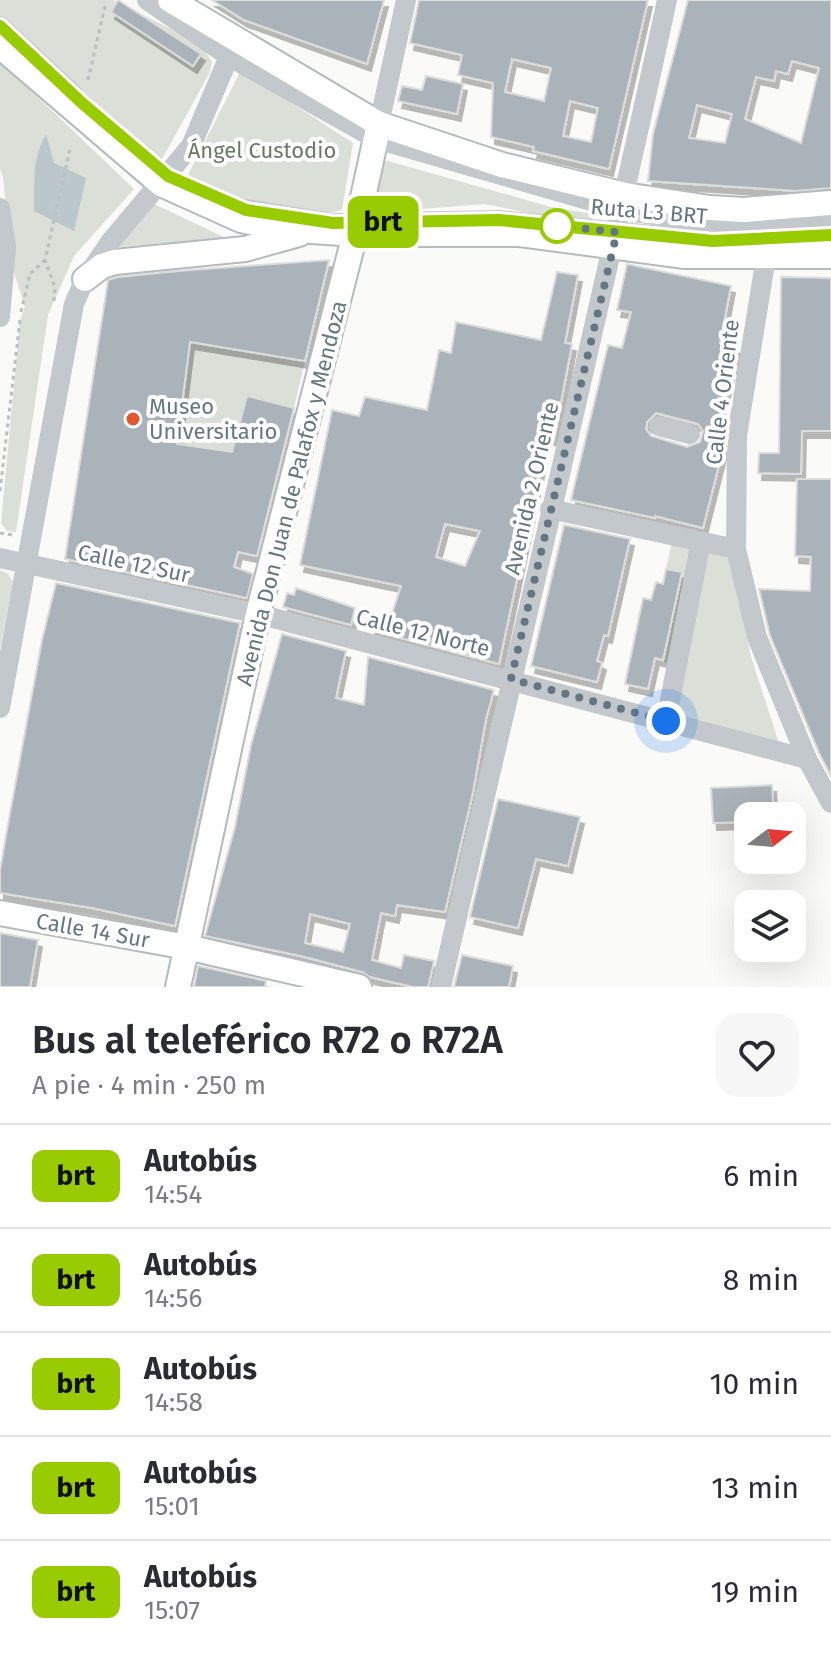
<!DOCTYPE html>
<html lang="es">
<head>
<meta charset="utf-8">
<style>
	:root { --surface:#fff; --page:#f7f7f7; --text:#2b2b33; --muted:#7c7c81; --line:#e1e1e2 }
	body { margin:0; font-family:"Fira Sans",sans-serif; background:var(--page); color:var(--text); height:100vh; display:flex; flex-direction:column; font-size:30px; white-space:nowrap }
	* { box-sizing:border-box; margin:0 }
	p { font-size:26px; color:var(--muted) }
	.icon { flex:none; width:44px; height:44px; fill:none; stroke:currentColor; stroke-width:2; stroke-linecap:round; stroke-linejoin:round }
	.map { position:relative; height:987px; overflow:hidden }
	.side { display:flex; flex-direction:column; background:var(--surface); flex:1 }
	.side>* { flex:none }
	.badge { padding:0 16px; border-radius:12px; font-size:28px; line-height:52px }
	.needle { width:52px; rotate:74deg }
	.fabs { position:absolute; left:734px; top:802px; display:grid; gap:16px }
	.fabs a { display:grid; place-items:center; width:72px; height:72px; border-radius:16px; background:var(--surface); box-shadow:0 8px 32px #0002; font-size:40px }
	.you { position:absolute; width:40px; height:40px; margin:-20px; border:6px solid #fff; border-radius:50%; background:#1a73e8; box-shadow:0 0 0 12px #1a73e833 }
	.map>.badge { position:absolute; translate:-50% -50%; box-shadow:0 0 0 4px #fff }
	.round { display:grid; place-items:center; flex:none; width:84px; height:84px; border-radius:24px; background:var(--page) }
	.headline { display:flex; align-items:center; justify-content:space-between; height:136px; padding:0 32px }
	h1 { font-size:38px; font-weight:600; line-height:60px }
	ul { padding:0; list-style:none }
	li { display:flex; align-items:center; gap:24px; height:104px; padding:0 32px; border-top:2px solid var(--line) }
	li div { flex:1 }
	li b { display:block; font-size:30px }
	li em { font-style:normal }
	li .badge { min-width:88px; font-weight:700; text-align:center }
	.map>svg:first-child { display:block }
</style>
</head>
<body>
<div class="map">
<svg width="831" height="987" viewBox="0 0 831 987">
	<defs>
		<filter id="shadow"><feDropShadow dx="4" dy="7" stdDeviation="0" flood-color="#0004"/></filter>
	</defs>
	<rect width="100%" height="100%" fill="#fafaf8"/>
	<!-- green -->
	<g fill="#dadfd7">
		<path d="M0,0H113L201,44L212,62L209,74L160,163L43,60L0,16Z"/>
		<path d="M0,61L134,189L74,256L48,315L16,532L7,531L1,523L20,321L25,307L12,266L3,177L0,169Z"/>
		<path d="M241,70L353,143L342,210L314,216L230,201L185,181Z"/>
		<path d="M388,161L551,207L593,214L591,225L484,204L372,213C373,197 368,163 388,161Z"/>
		<path d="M150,202L226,238L120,247L118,242Z"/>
		<path d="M194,313L215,346L305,361L294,408L247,397L232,452L177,444Z"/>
		<path d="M673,537L729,550L751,657L780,746L657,718L669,663L664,662L683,573L666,569Z"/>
		<path d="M0,570L8,574L13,582L0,649Z"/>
	</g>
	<!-- water -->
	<path fill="#bbc7cb" d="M46,134L54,163L86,178L74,231L34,211C35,181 31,162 46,134Z"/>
	<!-- building -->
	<g fill="#aab3b9" stroke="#dcdcda" stroke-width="2" fill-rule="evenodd" filter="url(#shadow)">
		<path d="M118,0L201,54L193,66L111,12Z"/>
		<path d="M212,0H384L367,64L244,20Z"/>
		<path d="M419,0H648L609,169L533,151L534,147L491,137L493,83L458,75L462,55L410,43ZM512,59L551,68L544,101L505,92ZM570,101L598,108L591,142L563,136Z"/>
		<path d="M688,0H831V188L796,191L648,181L653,134ZM792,61L819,68L801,143L745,119L756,77L774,81L776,71L788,74ZM697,105L732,114L725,143L689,138Z"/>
		<path d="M426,76L463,84L457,114L398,101L402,86L422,90Z"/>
		<path d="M329,260L305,361L190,342L177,444L232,452L247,396L294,408L257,556L238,552L234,567L253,574L247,598L65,559L108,280L118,277L178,271Z"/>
		<path d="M627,264L731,286L720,343L737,347L716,430L724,432V445L703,528L655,516V518L571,500L608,345L622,348L631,312L617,310ZM656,413L698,424L703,431L700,442L687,447L651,436L646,429L647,422Z"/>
		<path d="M557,272L578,275L565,343L572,344L554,439L547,437L499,664L371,630L372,614L390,620L401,586L300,565L332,410L359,416L365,397L427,410L439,350L451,353L456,322L541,340ZM445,524L480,531L465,566L436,557Z"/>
		<path d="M781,277L831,278V431H802L801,474L758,473L759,453H779Z"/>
		<path d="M797,479H831V776L819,753L770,636L759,589L810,591L811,557L795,556Z"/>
		<path d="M564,525L630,539L608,636L604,635L597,661L602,663L597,682L531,666Z"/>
		<path d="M666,569L682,572L663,660L655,658L648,689L625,684L643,598L651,600L656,582L663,584Z"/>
		<path d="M56,583L240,623L175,926L92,908L0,893V870L10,813L42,640Z"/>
		<path d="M296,588L355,608L351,625L283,607L287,593L294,595Z"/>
		<path d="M282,634L346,651L336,698L364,705L368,657L494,690L486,719L473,792L445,912L397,905L395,916L381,913L372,960L401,968L404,955L434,961L428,987H413L370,977L362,972L301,956L205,936L235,827L251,745ZM310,914L350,924L343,952L305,943Z"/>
		<path d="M772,785L774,816H748V822L713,823L711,788Z"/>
		<path d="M498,799L580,817L568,866L536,859L518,928L470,917Z"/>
		<path d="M0,933L38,940L30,987H0Z"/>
		<path d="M462,955L513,966L509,987H454Z"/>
		<path d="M198,966L266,981L265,987H194Z"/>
	</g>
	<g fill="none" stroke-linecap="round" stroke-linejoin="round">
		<!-- major casing -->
		<g stroke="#b5babe" stroke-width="28">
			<g id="major">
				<path d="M170,0L379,124L502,165L625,195L710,208L744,210L831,203"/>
				<path d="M0,46L161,184L241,220L283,229L355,234H520L685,256H831"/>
				<path d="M85,279L102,266L115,262L245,249L299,234"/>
				<path d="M0,913L187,947L359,987"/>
				<path d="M178,987L258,614L355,234L379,124"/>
			</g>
		</g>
		<!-- path -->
		<g stroke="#bbbfc2" stroke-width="3" stroke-dasharray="4 4" stroke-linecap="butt">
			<path d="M88,80L106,2"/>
			<path d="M54,301L55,287L45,260L70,149"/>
			<path d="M21,312L30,274L45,260"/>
			<path d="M0,491L20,320"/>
			<path d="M0,533L13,535"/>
		</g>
		<!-- minor -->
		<g stroke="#c3c8cc" stroke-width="20">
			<path d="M147,0L230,57L376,139L622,210L707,223L831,217"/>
			<path d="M0,26L73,94"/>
			<path d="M379,124L406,0"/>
			<path d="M0,208L6,247L0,317"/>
			<path d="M240,208L333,223L499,220L713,241L831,235"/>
			<path d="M766,257L737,436L736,549L757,637L807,759L831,803"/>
			<path d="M659,426L690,434"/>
			<path d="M550,509L736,549"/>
			<path d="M0,558L258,614L807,759"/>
			<path d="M0,708L74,304L85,279L111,241L191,146L233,47"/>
			<path d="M666,721L701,541"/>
			<path d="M441,987C516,658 596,330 667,0"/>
		</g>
		<!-- major -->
		<use href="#major" stroke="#fff" stroke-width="24"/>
	</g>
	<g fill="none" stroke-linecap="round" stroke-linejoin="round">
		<!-- line casing -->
		<g stroke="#fff" stroke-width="18">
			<path id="line" d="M0,26L82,103L168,176L246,210L333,223L499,220L713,241L831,235"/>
		</g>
		<!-- line -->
		<use href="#line" stroke="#9c0" stroke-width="12"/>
		<!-- walk -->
		<path stroke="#657683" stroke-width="8" stroke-dasharray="0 14.4" d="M557,226L617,232L511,679L666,721"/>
	</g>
	<!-- markers -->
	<circle fill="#fff" stroke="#9c0" stroke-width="4" cx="557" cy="226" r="16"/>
	<circle fill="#e4572e" stroke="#fff" stroke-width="3" cx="133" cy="419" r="8"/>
	<g text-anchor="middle" stroke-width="8" stroke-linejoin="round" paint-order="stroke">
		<!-- park labels -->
		<g font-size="22" fill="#687a64" stroke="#fff">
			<text x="262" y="158">Ángel Custodio</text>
		</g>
		<!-- street labels -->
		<g font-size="22" fill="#657683" stroke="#fff">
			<text transform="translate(649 211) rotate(5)" y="8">Ruta L3 BRT</text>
			<text transform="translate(722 392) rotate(-83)" y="8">Calle 4 Oriente</text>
			<text transform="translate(531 488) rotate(-77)" y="8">Avenida 2 Oriente</text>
			<text transform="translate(291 493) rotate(-76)" y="8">Avenida Don Juan de Palafox y Mendoza</text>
			<text transform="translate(134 563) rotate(12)" y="8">Calle 12 Sur</text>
			<text transform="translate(423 632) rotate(14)" y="8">Calle 12 Norte</text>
			<text transform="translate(93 930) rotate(10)" y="8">Calle 14 Sur</text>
		</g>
		<!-- poi labels -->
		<g font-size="22" fill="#657683" stroke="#fff" text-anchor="start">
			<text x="149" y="414">Museo<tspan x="149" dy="25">Universitario</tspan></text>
		</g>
	</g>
</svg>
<div class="fabs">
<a><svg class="needle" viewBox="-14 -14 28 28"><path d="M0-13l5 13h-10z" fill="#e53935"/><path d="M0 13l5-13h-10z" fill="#7c7c81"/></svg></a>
<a><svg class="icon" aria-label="layers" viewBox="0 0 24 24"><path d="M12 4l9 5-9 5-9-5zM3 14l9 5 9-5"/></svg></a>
</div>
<div class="you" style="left:666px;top:721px"></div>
<b class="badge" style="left:383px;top:222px;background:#9c0;color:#111">brt</b>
</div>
<section class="side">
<div class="headline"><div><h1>Bus al teleférico R72 o R72A</h1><p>A pie · 4 min · 250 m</p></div><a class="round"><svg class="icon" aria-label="heart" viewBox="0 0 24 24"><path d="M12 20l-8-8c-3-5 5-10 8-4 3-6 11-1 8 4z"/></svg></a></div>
<ul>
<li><span class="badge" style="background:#9c0;color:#111">brt</span><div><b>Autobús</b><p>14:54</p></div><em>6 min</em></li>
<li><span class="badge" style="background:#9c0;color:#111">brt</span><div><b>Autobús</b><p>14:56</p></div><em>8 min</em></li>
<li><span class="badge" style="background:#9c0;color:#111">brt</span><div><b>Autobús</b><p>14:58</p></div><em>10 min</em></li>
<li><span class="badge" style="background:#9c0;color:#111">brt</span><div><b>Autobús</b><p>15:01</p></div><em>13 min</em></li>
<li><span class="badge" style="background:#9c0;color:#111">brt</span><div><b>Autobús</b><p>15:07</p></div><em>19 min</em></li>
</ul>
</section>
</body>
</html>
